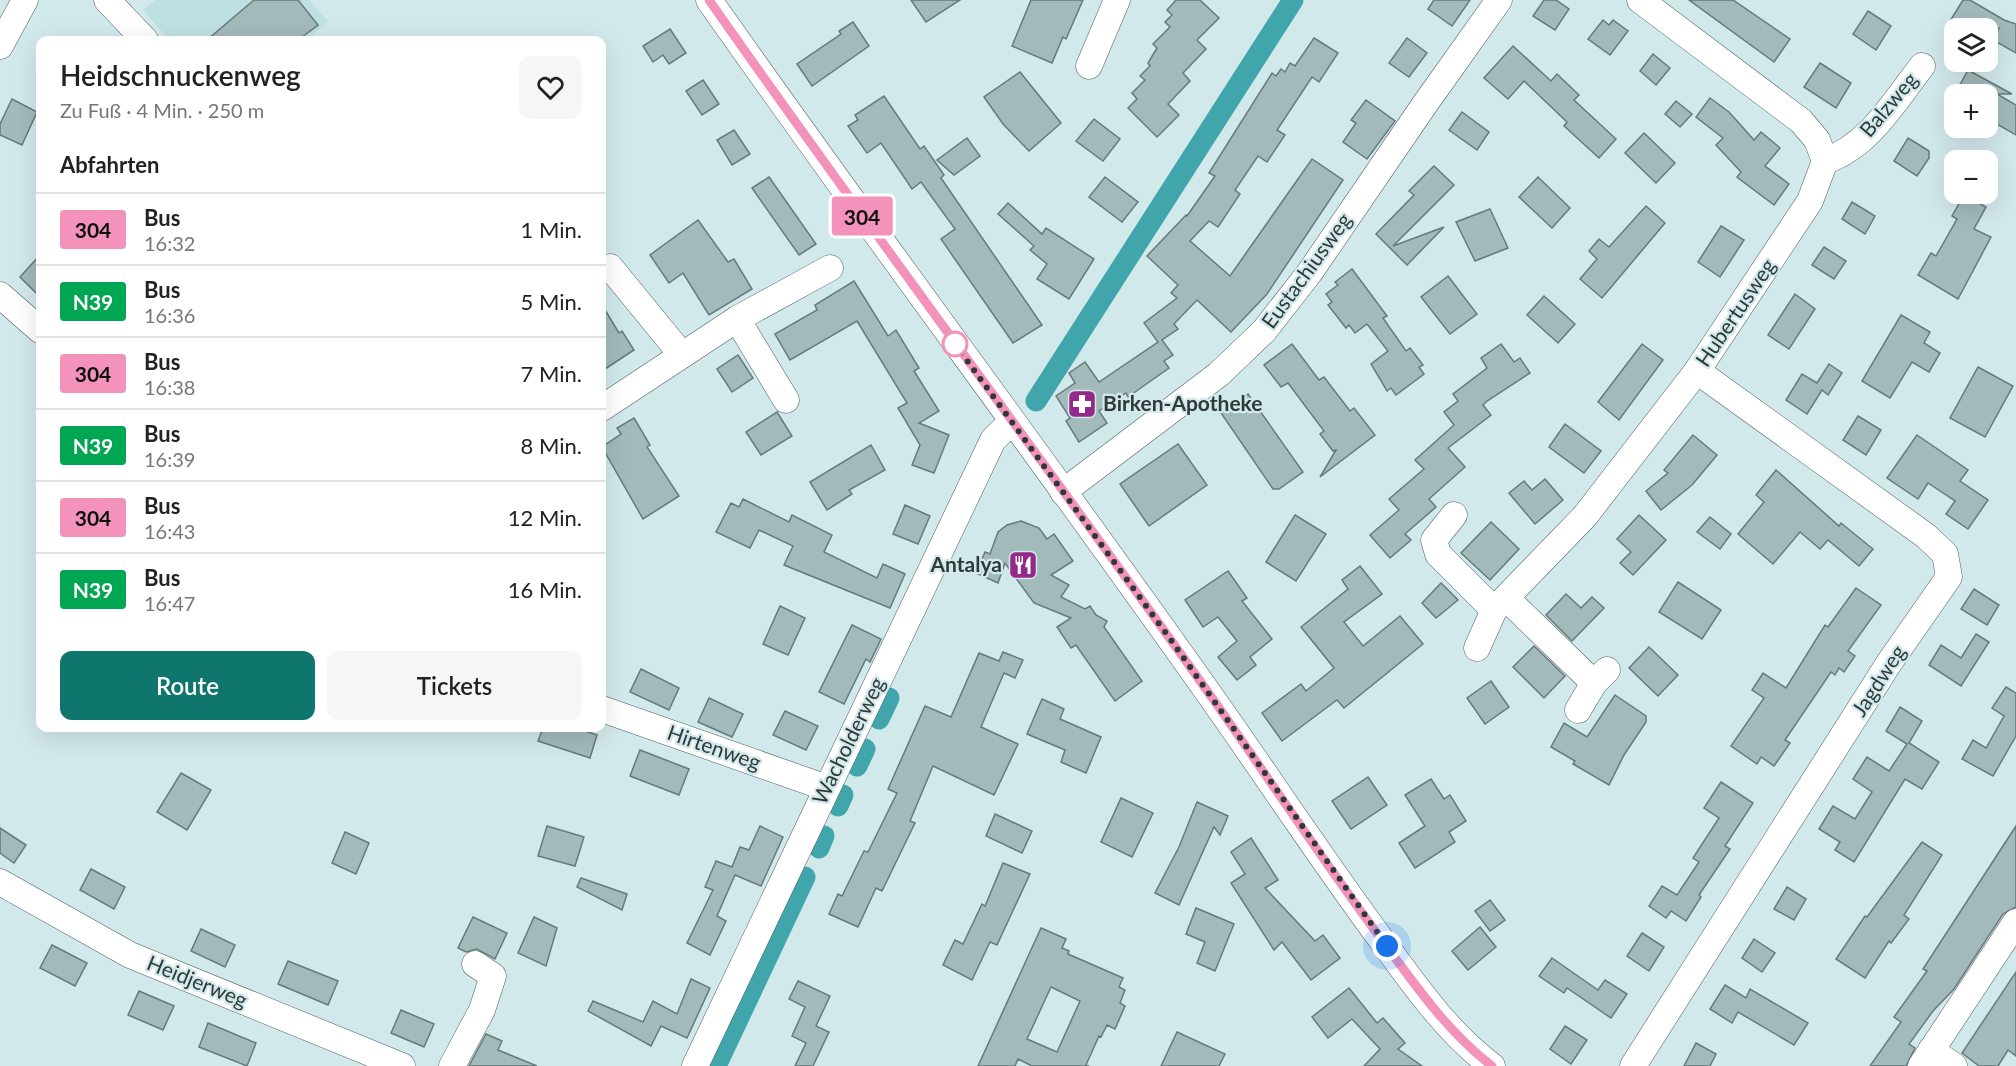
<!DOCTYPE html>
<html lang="de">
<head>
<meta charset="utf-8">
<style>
	:root { --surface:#fff; --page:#f6f6f6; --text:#222; --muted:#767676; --line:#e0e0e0; --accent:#0f766e }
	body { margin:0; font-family:Lato,sans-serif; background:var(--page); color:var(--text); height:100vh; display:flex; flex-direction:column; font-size:22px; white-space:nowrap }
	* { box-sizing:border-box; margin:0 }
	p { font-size:20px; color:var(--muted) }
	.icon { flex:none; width:33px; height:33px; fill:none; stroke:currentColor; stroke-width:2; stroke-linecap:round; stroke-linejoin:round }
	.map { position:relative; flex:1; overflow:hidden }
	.details { position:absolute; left:36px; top:36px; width:570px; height:696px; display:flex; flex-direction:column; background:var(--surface); border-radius:12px; box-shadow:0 6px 24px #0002 }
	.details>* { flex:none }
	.badge { padding:0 12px; border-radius:4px; font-size:21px; line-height:39px }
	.fabs { position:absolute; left:1944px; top:18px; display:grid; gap:12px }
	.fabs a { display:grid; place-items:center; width:54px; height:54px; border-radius:12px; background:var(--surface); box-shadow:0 6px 24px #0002; font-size:30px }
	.you { position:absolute; width:30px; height:30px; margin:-15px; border:4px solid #fff; border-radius:50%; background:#1a73e8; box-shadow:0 0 0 9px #1a73e833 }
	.map>.badge { position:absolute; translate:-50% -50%; box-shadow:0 0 0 3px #fff }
	h2 { padding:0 24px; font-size:22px; line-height:54px }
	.round { display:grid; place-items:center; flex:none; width:63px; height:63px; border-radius:12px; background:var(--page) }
	.head { display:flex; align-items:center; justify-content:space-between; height:102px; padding:0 24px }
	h1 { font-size:28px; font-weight:600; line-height:45px }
	.cta { display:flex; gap:12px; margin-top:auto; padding:12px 24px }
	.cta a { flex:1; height:69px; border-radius:12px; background:var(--accent); color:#fff; font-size:24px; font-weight:600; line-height:69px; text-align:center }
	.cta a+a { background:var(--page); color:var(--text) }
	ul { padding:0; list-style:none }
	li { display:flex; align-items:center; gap:18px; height:72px; padding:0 24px; border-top:2px solid var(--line) }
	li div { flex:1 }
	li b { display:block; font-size:22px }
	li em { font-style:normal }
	li .badge { min-width:66px; font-weight:700; text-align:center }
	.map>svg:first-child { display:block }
</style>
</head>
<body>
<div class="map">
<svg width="2016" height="1066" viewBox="0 0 2016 1066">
	<rect width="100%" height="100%" fill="#d2e9eb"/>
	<!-- built -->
	<path fill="#bfe0e2" d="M155,0H309L328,21L308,40H169L143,10Z"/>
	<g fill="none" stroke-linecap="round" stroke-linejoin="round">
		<!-- canal -->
		<g stroke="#40a6ac" stroke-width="21">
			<path d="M1036,401L1293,0"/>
			<path d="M879,719L889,698"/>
			<path d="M857,766L865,749"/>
			<path d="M838,806L843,795"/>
			<path d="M819,848L824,836"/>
			<path d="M716,1066L805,877"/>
		</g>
	</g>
	<!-- building -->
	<g fill="#a3babb" stroke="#657a7b" stroke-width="1.5" fill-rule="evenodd">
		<path d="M254,0H298L318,25L298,40H207Z"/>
		<path d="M911,0H960L926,22Z"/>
		<path d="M1031,0H1083L1066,39L1063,37L1052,63L1012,46Z"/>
		<path d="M1176,0H1200L1219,18L1197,40L1206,49L1183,73L1190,81L1168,104L1179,115L1157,137L1128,108L1137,99L1132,93L1145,80L1140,76L1150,66L1148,63L1157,48L1153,44L1170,27L1165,22L1172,15L1167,10Z"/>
		<path d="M1434,0H1470L1452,26L1428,9Z"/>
		<path d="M1544,0H1556L1569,9L1555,30L1533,16Z"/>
		<path d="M1689,0H1733L1790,39L1774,62Z"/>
		<path d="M1963,0H1970L2004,20L2016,24V53L1993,40L1999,28H1963L1950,21Z"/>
		<path d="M1868,11L1891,26L1876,50L1853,34Z"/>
		<path d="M1603,20L1609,25L1613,20L1628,31L1610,55L1588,39Z"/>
		<path d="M853,22L869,46L812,86L797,64L841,34L839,31Z"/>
		<path d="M670,29L686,53L669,64L663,55L653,62L643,46Z"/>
		<path d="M1314,38L1338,53L1319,82L1312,77L1277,130L1285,135L1267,162L1258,156L1235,190L1240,194L1218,227L1209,221L1190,241L1230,276L1312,159L1343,180L1267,294L1231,332L1197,300L1174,324L1178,329L1162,340L1173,355L1164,361L1169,368L1128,397L1126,393L1099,411L1107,423L1079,442L1066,421L1070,418L1056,396L1075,383L1069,373L1085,362L1099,382L1158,342L1144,323L1177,298L1171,293L1178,285L1147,256L1186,215L1187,216L1215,176L1209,173L1272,73L1276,76L1281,69L1285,72L1290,63L1295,66Z"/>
		<path d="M1407,38L1427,53L1409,77L1389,63Z"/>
		<path d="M1513,46L1551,81L1557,74L1579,95L1574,100L1616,139L1599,158L1564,126L1567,122L1524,81L1508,99L1484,78Z"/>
		<path d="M1653,54L1670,68L1656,85L1640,71Z"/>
		<path d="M1820,63L1851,83L1836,108L1804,87Z"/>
		<path d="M1968,70L2012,94H1997L2016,105V135L1988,119V94H1955Z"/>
		<path d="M1020,72L1061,123L1029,151L1003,124L984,97Z"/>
		<path d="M703,80L719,104L702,115L686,91Z"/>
		<path d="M884,96L920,149L924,146L944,175L941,178L1042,325L1013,343L941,239L955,229L921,182L912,189L881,143L867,153L848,126L858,120L855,115Z"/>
		<path d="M1710,98L1729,112L1754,140L1761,132L1780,148L1765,166L1789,184L1774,205L1737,177L1741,172L1716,145L1723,138L1696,117Z"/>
		<path d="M12,99L37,112L22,145L0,135V124Z"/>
		<path d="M1366,100L1395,121L1367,159L1343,142L1356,123L1351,120Z"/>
		<path d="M1676,101L1692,114L1680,127L1665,114Z"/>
		<path d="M1462,112L1489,132L1477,150L1449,130Z"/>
		<path d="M1094,119L1120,139L1103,161L1076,141Z"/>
		<path d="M734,130L750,154L732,165L717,140Z"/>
		<path d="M1644,133L1675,163L1656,183L1625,153Z"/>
		<path d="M967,138L980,156L954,175L937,160Z"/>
		<path d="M1908,138L1929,151V158L1917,176L1894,161Z"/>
		<path d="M1434,166L1454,185L1393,246L1444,227L1407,265L1376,234L1414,195L1409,191Z"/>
		<path d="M769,177L816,244L799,255L752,188Z"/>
		<path d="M1105,177L1138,202L1122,222L1089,197Z"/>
		<path d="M1538,177L1570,208L1552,228L1519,197Z"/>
		<path d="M1964,195L1986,207L1974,229L1991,237L1958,299L1918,275L1931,253L1936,256L1957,219L1952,216Z"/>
		<path d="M1852,202L1875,216L1865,234L1842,219Z"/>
		<path d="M1008,203L1042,234L1046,228L1094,259L1069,299L1037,279L1047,264L1030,250L1034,246L998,214Z"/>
		<path d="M1646,206L1665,223L1602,298L1580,279L1597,259L1589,251L1599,239L1609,247Z"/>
		<path d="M1490,209L1508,248L1475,261L1456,222Z"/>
		<path d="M698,220L728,262L734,259L752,289L709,315L683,273L669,283L650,255Z"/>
		<path d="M1721,226L1744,240L1720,277L1698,262Z"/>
		<path d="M1824,247L1846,261L1834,279L1812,265Z"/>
		<path d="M40,255V297L20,277Z"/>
		<path d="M1352,269L1387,316L1383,318L1406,351L1410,348L1423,365L1419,367L1424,374L1396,395L1391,388L1387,391L1371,364L1388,351L1367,324L1355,333L1349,325L1346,328L1328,305L1332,302L1326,294L1338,285L1335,282Z"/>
		<path d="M1448,276L1477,314L1450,334L1421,297Z"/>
		<path d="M854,281L888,336L896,330L919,368L914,371L939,411L919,423L949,435L934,473L912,465L920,445L898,408L907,403L857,321L790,360L775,334L817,310L815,305Z"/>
		<path d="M1795,294L1815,309L1789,349L1768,335Z"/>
		<path d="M1544,296L1575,324L1558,343L1527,315Z"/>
		<path d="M602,305L619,333L622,331L634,350L602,371Z"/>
		<path d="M1901,315L1930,332L1924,343L1940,353L1929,372L1912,362L1890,398L1862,381Z"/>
		<path d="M1292,344L1319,380L1324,377L1350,411L1354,408L1375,435L1320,477L1336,450L1333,451L1320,434L1324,431L1288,383L1281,387L1264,365Z"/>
		<path d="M1501,344L1514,362L1520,358L1530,373L1487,401L1483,405L1491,415L1448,448L1465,467L1429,499L1436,507L1405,534L1411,540L1390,558L1370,535L1399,510L1389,499L1424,469L1415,460L1454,425L1444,412L1458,401L1453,394L1487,368L1481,358Z"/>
		<path d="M1642,344L1663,360L1619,420L1598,402Z"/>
		<path d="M738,355L753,378L732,392L717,369Z"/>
		<path d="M1829,364L1842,373L1828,395L1822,390L1807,414L1786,400L1802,374L1817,383Z"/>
		<path d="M1978,367L2013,386L1985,437L1950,418Z"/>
		<path d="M1248,394L1303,472L1279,489H1273L1221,413Z"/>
		<path d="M777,412L792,436L761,455L746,432Z"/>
		<path d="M1858,416L1881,430L1866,455L1843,440Z"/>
		<path d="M634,418L650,445L647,447L679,496L643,519L602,447L621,434L617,428Z"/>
		<path d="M1565,424L1601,451L1584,473L1549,447Z"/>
		<path d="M1693,435L1717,455L1692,485L1661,510L1646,491L1668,473L1664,470Z"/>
		<path d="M1917,435L1968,470L1960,481L1988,500L1968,529L1946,514L1955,501L1928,483L1918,499L1887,478Z"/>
		<path d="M1178,444L1207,485L1149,526L1120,484Z"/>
		<path d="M871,445L885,470L849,490L852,494L827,510L810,482Z"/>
		<path d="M1776,470L1839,526L1841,523L1873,549L1859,566L1828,540L1820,549L1800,532L1773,564L1738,534L1764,502L1756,495Z"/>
		<path d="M1545,479L1563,500L1535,524L1509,493L1524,481L1532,490Z"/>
		<path d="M743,499L789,522L792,515L832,535L824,552L877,578L883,564L905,574L890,608L784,565L793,546L759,530L750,548L716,532L731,503L739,507Z"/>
		<path d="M905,505L930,516L918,544L893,534Z"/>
		<path d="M1295,515L1326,534L1296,581L1266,562Z"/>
		<path d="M1639,515L1666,540L1633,575L1620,563L1631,552L1617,539Z"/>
		<path d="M1710,517L1731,534L1720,549L1697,532Z"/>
		<path d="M1021,521L1039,528L1047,539L1054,534L1073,561L1051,575L1069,585L1061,597L1085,609L1090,606L1096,615L1107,621L1104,627L1142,681L1115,701L1076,645L1071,648L1057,627L1071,618L1034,603L1005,563L998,583L976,573L985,552L990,554L998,532L1007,525Z"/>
		<path d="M1491,522L1519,549L1490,580L1461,553Z"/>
		<path d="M1360,566L1382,594L1344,622L1363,646L1400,616L1423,644L1344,708L1337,700L1282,741L1262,713L1301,684L1306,691L1334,668L1301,627L1348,589L1342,580Z"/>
		<path d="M1228,571L1247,598L1242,601L1272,639L1250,657L1256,665L1237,680L1218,657L1237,641L1218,617L1203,627L1185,600Z"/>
		<path d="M1678,582L1721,610L1702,639L1659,612Z"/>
		<path d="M1441,583L1458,600L1436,618L1422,603Z"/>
		<path d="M1856,588L1881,605L1848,651L1855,656L1844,672L1839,668L1835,675L1831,672L1785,740L1790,743L1774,766L1761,757L1757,764L1731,746L1764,698L1752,690L1763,673L1786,688L1825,625L1828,627Z"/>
		<path d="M1974,589L1999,605L1987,625L1961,609Z"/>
		<path d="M1566,594L1581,608L1592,597L1604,608L1572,641L1546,615Z"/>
		<path d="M780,606L805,618L788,655L763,644Z"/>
		<path d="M852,625L881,639L870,662L866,659L844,704L819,692Z"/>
		<path d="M1976,634L1989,642L1961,686L1929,665L1941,645L1961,658Z"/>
		<path d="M1534,646L1565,676L1544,698L1513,667Z"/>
		<path d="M1649,647L1678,675L1658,696L1629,668Z"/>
		<path d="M1003,652L1023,660L1015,678L1004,673L981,727L1018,744L994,795L933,766L910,821L915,823L882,891L876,888L858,927L829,914L838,894L842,896L864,851L868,852L897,793L888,789L925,706L951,717L979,653L999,661Z"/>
		<path d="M641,669L679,688L669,710L630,692Z"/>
		<path d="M1491,681L1509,707L1485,724L1467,698Z"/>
		<path d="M2006,687L2016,693V736L1993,776L1962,759L1973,740L1986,748L2004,716L1992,708Z"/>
		<path d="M1615,695L1646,716V722L1624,755L1609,785L1573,764L1575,761L1551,747L1564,723L1587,737Z"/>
		<path d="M709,698L743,714L732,737L698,722Z"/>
		<path d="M1042,699L1064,709L1060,719L1101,737L1086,773L1061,762L1065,750L1027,734Z"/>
		<path d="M1900,707L1922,721L1909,743L1939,762L1922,789L1905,779L1854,862L1835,850L1840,842L1819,829L1833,806L1855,819L1872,792L1853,779L1867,757L1889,771L1907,744L1886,731Z"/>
		<path d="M785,711L818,726L806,750L773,735Z"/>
		<path d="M543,728H576L597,735L590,758L538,741Z"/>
		<path d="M640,750L689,769L679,795L630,776Z"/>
		<path d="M181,773L211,790L187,830L157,812Z"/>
		<path d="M1368,777L1387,805L1351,829L1332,801Z"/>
		<path d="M1431,779L1444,799L1450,795L1466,821L1449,832L1455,842L1415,868L1399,843L1425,826L1405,795Z"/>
		<path d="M1721,782L1753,803L1725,846L1730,849L1699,895L1701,897L1686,921L1671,911L1666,918L1649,906L1662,886L1677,895L1699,862L1693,858L1719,818L1704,808Z"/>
		<path d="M1121,798L1153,813L1132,857L1101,842Z"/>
		<path d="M1197,802L1228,816L1220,835L1214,827L1179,905L1155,893L1179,847Z"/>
		<path d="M995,814L1032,831L1022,853L986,836Z"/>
		<path d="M547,826L584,837L575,866L538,856Z"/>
		<path d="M760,826L783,837L761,886L735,875L717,916L726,921L710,955L687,943L713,890L705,887L716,861L732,867L740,847L749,850Z"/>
		<path d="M2016,826V907L2003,914L1954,989L1933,1011L1909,1044L1915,1048L1906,1066H1870L1901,1022L1894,1017L1927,971L1923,969Z"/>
		<path d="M0,828L26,845L14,863L0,853Z"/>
		<path d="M345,832L369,843L356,874L332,863Z"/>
		<path d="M1251,838L1278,880L1265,888L1315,941L1323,935L1340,958L1311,980L1282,942L1274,950L1231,883L1245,874L1231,852Z"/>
		<path d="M1922,842L1942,855L1904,915L1909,919L1891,943L1889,941L1865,978L1836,959L1865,916L1867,917Z"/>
		<path d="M1003,863L1030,874L997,945L990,942L972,980L943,965L955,940L963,944L982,904L985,906Z"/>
		<path d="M91,869L125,887L114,909L80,890Z"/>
		<path d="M581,878L627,894L622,910L577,887Z"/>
		<path d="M1787,887L1806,899L1794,920L1774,909Z"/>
		<path d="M1490,900L1505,920L1490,931L1475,911Z"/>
		<path d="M1196,908L1234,924L1215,971L1197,963L1205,942L1186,934Z"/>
		<path d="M473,917L507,933L495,959L477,949L466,952L458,948Z"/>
		<path d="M534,917L557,928L546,966L518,953Z"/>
		<path d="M1480,927L1496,947L1468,970L1452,951Z"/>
		<path d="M1041,928L1066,939L1062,948L1069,951L1068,954L1123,978L1119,987L1125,990L1120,1003L1125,1006L1115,1029L1107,1025L1101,1037L1099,1036L1086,1065L1089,1066H1032L1018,1059L1015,1066H978ZM1051,987L1080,1001L1057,1052L1027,1039Z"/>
		<path d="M201,929L235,945L225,967L191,951Z"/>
		<path d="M1642,933L1664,947L1649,971L1627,956Z"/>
		<path d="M1754,939L1775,953L1762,972L1742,958Z"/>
		<path d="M52,945L87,963L75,986L40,968Z"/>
		<path d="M1552,958L1598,990L1605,980L1627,994L1611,1018L1567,988L1564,993L1539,976Z"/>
		<path d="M288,961L338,981L328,1005L278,984Z"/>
		<path d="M2016,972V1056L2008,1050L1998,1066H1979L1962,1053Z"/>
		<path d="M691,979L710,988L687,1038L661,1026L651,1046L588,1011L593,1001L643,1022L653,1001L677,1014Z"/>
		<path d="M798,981L830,996L816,1026L829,1032L813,1066H795L806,1043L792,1036L805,1007L789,999Z"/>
		<path d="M1725,985L1746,998L1750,989L1808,1023L1794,1045L1738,1012L1732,1023L1710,1009Z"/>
		<path d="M1349,988L1377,1023L1383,1018L1405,1043L1398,1049L1422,1066H1364L1380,1049L1352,1019L1328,1038L1312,1017Z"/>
		<path d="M139,991L174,1006L163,1030L128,1015Z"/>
		<path d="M401,1010L434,1024L424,1047L391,1033Z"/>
		<path d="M208,1023L256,1043L247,1066L199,1047Z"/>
		<path d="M1565,1026L1587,1040L1571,1064L1550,1049Z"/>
		<path d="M1177,1032L1225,1054L1219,1066H1161Z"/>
		<path d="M486,1034L502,1041L498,1050L537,1066H469Z"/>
		<path d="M1696,1043L1716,1054L1710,1066H1684Z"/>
	</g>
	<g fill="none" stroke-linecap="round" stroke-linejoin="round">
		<!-- minor casing -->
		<g stroke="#4b6061" stroke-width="27">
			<g id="minor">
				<path d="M107,0L145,40"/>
				<path d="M709,0C872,232 1043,459 1207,691C1266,774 1322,860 1383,942C1416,987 1447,1032 1492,1066"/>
				<path d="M0,46L25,0"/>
				<path d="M1089,66L1117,0"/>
				<path d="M1825,161C1869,146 1894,102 1922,66"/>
				<path d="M610,267L682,355"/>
				<path d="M0,295L40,330"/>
				<path d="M737,319L786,400"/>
				<path d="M602,408L737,319L830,268"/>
				<path d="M1063,492L1219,374L1264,331L1310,272L1425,104L1499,0"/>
				<path d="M1454,515L1434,540L1438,554L1494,610"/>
				<path d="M1506,598L1594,683"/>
				<path d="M1477,648L1494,610L1585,516L1697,371L1810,201L1825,161L1817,140L1801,121L1640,0"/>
				<path d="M602,709L827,788"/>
				<path d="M1578,710L1594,683L1607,670"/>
				<path d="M0,882L130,955L402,1066"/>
				<path d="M1931,1050L1954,1066"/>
				<path d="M452,1066L482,1010L493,976L475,964"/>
				<path d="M695,1066L993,440L1011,422"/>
				<path d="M1633,1066L1889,663L1949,577L1945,554L1926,536L1697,371"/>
				<path d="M1921,1066L2016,922"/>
			</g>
		</g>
		<!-- minor -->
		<use href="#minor" stroke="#fff" stroke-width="26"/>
	</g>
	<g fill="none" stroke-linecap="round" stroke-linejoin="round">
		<!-- line casing -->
		<g stroke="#fff" stroke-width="14">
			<path id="line" d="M709,0C874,236 1048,466 1215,702C1272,783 1327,867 1387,947C1419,990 1449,1033 1492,1066"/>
		</g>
		<!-- line -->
		<use href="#line" stroke="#f393bc" stroke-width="9"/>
		<!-- walk -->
		<path stroke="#2f3939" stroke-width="6" stroke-dasharray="0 10.8" d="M955,344L1171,640L1387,946"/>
	</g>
	<!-- icons -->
	<defs>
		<g id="pharmacy-square" transform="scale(1.5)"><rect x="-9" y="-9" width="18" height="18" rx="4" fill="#95298b" stroke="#d2e9eb"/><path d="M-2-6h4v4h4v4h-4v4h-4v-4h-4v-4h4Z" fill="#fff"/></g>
		<g id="restaurant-square" transform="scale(1.5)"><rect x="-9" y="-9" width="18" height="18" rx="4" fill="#95298b" stroke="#d2e9eb"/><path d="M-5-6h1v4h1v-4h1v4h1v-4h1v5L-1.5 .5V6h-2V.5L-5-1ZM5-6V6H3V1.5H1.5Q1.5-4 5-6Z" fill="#fff"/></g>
	</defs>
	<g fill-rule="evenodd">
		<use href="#pharmacy-square" x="1082" y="404"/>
		<use href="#restaurant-square" x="1023" y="565"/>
	</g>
	<!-- markers -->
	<circle fill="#fff" stroke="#f393bc" stroke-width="3" cx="955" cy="344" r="12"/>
	<g text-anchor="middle" stroke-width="4.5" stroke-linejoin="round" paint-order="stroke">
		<!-- street labels -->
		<g font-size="21" fill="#2f3939" stroke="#d2e9eb">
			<text transform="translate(1889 105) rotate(-50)" y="7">Balzweg</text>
			<text transform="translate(1307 271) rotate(-54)" y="7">Eustachiusweg</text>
			<text transform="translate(1736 313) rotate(-56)" y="7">Hubertusweg</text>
			<text transform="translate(1879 681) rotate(-57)" y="7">Jagdweg</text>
			<text transform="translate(849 741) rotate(-64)" y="7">Wacholderweg</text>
			<text transform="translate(714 748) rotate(19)" y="7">Hirtenweg</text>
			<text transform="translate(197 982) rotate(22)" y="7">Heidjerweg</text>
		</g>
		<!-- poi labels -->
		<g font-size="21" font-weight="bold" fill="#2f3939" stroke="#d2e9eb" text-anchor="start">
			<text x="1103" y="411">Birken-Apotheke</text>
			<text x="1002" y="572" text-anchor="end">Antalya</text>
		</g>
	</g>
</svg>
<div class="fabs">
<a><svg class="icon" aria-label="layers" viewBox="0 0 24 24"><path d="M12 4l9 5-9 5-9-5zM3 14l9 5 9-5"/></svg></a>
<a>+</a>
<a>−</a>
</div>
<div class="you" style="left:1387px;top:946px"></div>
<b class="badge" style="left:862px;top:216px;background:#f393bc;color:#111">304</b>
<section class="details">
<div class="head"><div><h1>Heidschnuckenweg</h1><p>Zu Fuß · 4 Min. · 250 m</p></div><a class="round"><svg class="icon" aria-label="heart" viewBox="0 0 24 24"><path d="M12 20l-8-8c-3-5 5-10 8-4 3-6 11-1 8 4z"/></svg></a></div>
<h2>Abfahrten</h2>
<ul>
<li><span class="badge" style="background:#f393bc;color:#111">304</span><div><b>Bus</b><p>16:32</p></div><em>1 Min.</em></li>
<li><span class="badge" style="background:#00a651;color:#fff">N39</span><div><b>Bus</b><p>16:36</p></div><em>5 Min.</em></li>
<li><span class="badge" style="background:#f393bc;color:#111">304</span><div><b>Bus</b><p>16:38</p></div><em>7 Min.</em></li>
<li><span class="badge" style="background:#00a651;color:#fff">N39</span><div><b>Bus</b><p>16:39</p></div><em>8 Min.</em></li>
<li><span class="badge" style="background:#f393bc;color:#111">304</span><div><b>Bus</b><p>16:43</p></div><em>12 Min.</em></li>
<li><span class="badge" style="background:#00a651;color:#fff">N39</span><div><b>Bus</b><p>16:47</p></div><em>16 Min.</em></li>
</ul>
<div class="cta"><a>Route</a><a>Tickets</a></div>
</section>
</div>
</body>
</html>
